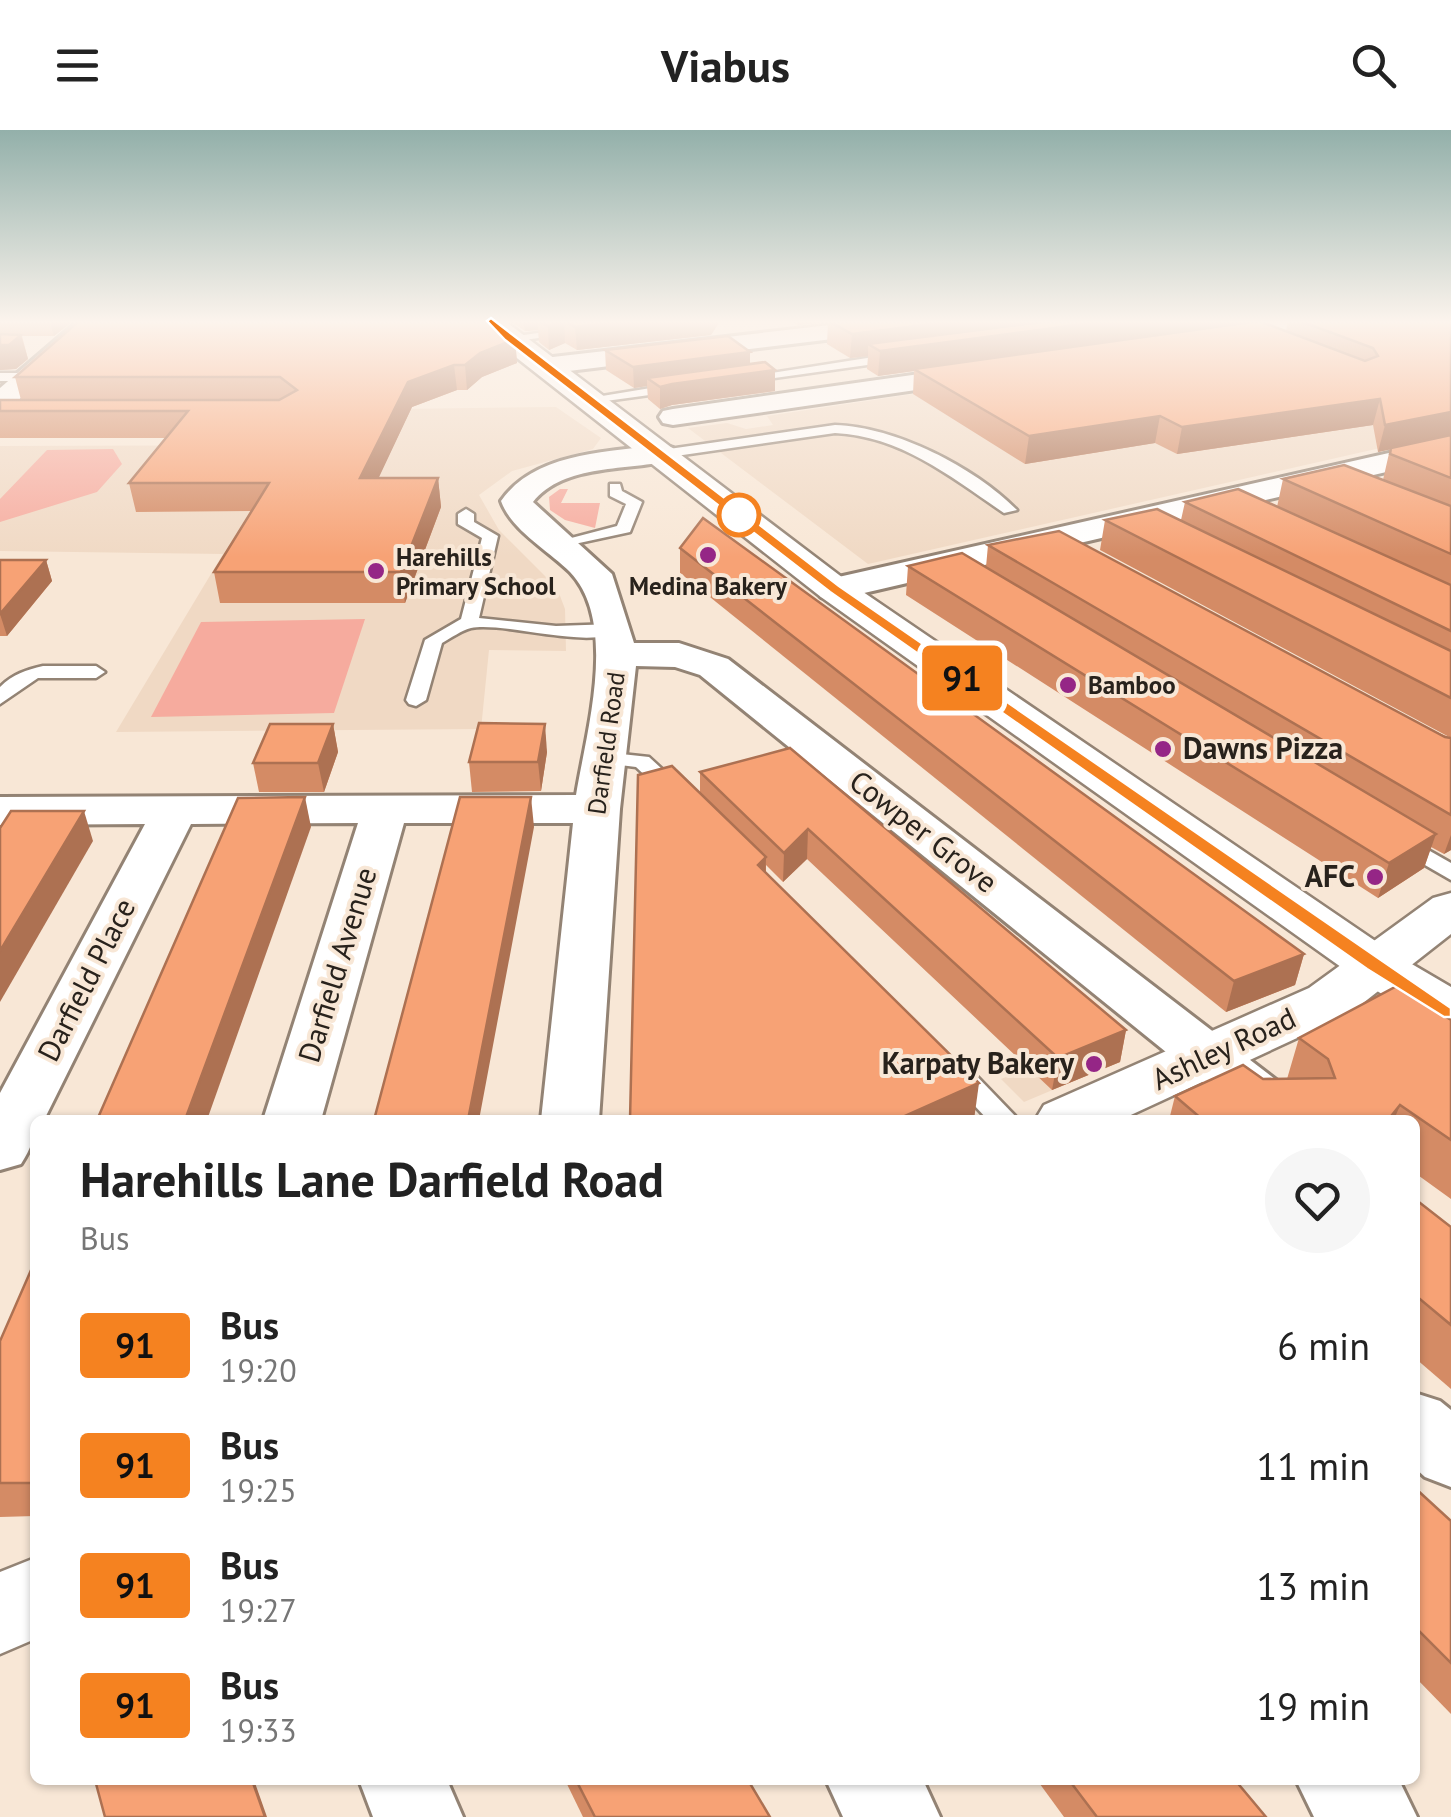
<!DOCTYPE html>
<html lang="en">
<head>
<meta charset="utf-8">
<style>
	:root { --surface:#fff; --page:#f6f6f6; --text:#222; --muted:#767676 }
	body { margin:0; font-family:"PT Sans",sans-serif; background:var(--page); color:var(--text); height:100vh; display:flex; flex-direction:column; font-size:38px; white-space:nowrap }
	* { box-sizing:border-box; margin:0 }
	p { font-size:32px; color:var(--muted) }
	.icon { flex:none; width:55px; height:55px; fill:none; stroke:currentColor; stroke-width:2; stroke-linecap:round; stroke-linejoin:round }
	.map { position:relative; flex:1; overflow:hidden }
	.details { position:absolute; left:30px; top:985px; width:1390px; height:670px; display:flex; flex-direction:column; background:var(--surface); border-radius:15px; box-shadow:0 2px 8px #0004 }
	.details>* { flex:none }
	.badge { padding:0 20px; border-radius:8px; font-size:35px; line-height:65px }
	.map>.badge { position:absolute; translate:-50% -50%; box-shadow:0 0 0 5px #fff }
	.round { display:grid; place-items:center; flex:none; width:105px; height:105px; border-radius:52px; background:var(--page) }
	.overview { display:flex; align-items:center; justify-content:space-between; height:170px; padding:0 50px }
	h1 { font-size:48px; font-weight:800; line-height:75px }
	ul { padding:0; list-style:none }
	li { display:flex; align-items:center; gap:30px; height:120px; padding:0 50px }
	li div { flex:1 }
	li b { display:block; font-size:38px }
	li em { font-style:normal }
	li .badge { min-width:110px; font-weight:700; text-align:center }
	header { display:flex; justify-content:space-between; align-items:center; height:130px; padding:0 50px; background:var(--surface); font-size:45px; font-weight:800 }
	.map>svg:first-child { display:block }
</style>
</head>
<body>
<header><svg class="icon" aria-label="menu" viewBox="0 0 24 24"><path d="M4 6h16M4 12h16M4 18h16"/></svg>Viabus<svg class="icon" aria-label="search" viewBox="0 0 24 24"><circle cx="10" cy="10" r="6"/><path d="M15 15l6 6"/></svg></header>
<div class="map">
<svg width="1451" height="1687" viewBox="0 0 1451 1687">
	<rect width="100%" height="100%" fill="#f8e7d6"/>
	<!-- built -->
	<g fill="#f0d9c4">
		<path d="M1039,245L1451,273V302L868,434L688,298L727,293L746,299L773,295L767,286Z"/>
		<path d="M556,277L601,308L593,319L512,341L479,365L499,400L557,458L565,479L566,521L489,520L481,599L116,602L223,424L0,421V316L380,315L400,279Z"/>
		<path d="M1096,911L1119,932L1024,972L1001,949Z"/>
	</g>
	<!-- green -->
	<g fill="#f6ab9e">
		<path d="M113,319L122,334L97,362L0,392V369L47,320Z"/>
		<path d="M560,359H568L561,373H600L595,398L565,390L550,380L549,367Z"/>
		<path d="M365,489L334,583L151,587L201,492Z"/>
	</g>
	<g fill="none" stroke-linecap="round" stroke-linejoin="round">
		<!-- service casing -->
		<g stroke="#938374" stroke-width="5">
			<g id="service">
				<path d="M573,198L577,203L508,212L502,208Z"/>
				<path d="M899,223L903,230L745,252L739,248Z"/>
				<path d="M0,243H28L34,247L28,251H0Z"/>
				<path d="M681,253L686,254V260L591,273L584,269Z"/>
				<path d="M835,295C896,297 974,337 1017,380L1004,383C951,347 901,306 835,303L662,328L655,324L662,320Z"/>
				<path d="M610,354H620L622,361L642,372L630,402L556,418V412L617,396L626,374L610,366Z"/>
				<path d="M466,379L474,384V392L498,406L479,488L556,496L614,494L623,499C593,522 504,491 471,498C462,500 451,508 442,513L426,570L416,576L409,574L406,570L425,510L461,489L482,408L458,394V384Z"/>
				<path d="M43,536H96L105,542L96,548H38L0,574V557C13,544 26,540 43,536Z"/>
				<path d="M603,622L649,627L687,662L684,667H668L636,637L596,632L593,628Z"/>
				<path d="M1400,704L1451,733V750L1392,716L1389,711L1392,706Z"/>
				<path d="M956,932L966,935L1019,990H988L942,941L946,935Z"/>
			</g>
		</g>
		<!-- minor casing -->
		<g stroke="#938374" stroke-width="6">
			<g id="minor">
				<path d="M78,191H104L10,278L0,280V258Z"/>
				<path d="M865,191H936L924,198L544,244L531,236L544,228Z"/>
				<path d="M983,235L992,237L996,243L992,249L673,295L663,293L659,287L663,281L673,279Z"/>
				<path d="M1451,309V327L834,470L821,467L816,459L821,451L834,448Z"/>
				<path d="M662,315L673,318L677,324L673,330C629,341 564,333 533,372L612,444L634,513H679L728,529L1310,976L1318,990H1250L700,545L675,537L636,536L620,679L599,990H541L573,693H404L321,990H263L358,693L191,694L44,990H35C35,1008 31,1018 21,1034L0,1040V963L145,694L0,695V667L576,665C586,603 619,493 570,442C548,420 511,400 501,371C535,322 608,322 662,315Z"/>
				<path d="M1415,1263L1440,1271L1451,1280V1357L1425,1347L1415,1338Z"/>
				<path d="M359,1650H447L463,1687H373Z"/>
				<path d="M826,1650H923L940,1687H843Z"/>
				<path d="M1296,1650H1399L1417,1687H1314Z"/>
			</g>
		</g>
		<!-- tertiary casing -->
		<g stroke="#938374" stroke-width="5">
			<g id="tertiary">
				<path d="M1451,763V804L1349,884L1120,990H1035L1044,975L1309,858L1433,768Z"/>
				<path d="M35,1428V1509L0,1524V1442Z"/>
			</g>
		</g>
		<!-- secondary casing -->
		<g stroke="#938374" stroke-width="5">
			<path id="secondary" d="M479,191H505L847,451L1393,823L1451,857V900L1431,895L1355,847L821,467L499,214Z"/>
		</g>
		<!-- service -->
		<use href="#service" fill="#fff" fill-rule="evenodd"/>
		<!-- minor -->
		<use href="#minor" fill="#fff" fill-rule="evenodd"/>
		<!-- tertiary -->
		<use href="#tertiary" fill="#fff" fill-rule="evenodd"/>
		<!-- secondary -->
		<use href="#secondary" fill="#fff" fill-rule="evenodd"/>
	</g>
	<!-- wall -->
	<g fill="#d48b65">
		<path d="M0,191H73L54,206H22L28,229L16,239L0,240Z"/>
		<path d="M510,191H720L711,205L577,220L565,213L549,220L539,212L538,200L525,201Z"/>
		<path d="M791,191H1269L1262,192L1286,201L1288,191H1451V720L1444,724L1431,717L1424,738L1378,768L906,465L908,436L986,437L988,415L1451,608L1100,420L1105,390H1181L1185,372L1277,377L1283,349L1383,350L1390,319L1378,322L1373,295L1177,324L1155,313L1025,334L913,264L914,241L878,246L867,239L868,226L850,228L827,214L828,192L798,195Z"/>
		<path d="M515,209L517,233L482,247L467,260H457L412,277L378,348H438L441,377L405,473H220L214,442L251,381L136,382L129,353L166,308H0V270H21L15,247Z"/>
		<path d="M605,220L750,234L775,261L672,275L660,279L648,269L647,256L634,258L606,240Z"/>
		<path d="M680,418L1304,824L1295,855L1226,882L680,443Z"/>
		<path d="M0,430H46L52,451L7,506H0Z"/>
		<path d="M333,594L338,622L324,662H259L253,633Z"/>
		<path d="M790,618L1126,900L1120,932L1052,960L807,729L783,752L766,735V743L630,990L700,663V642Z"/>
		<path d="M547,622L541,661L472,662L469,632Z"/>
		<path d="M1451,890V1069L1415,1043V990H1169L1175,966L1287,949L1299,908Z"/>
		<path d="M1415,1069L1451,1097V1259L1415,1228Z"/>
		<path d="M35,1131V1386L0,1387V1211Z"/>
		<path d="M1415,1358L1451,1391V1584L1415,1547Z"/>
		<path d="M565,1650H748L770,1687H583Z"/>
		<path d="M1037,1650H1235L1266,1687H1064Z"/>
	</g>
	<!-- shaded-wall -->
	<g fill="#ad7152">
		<path d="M50,191H73L54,206Z"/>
		<path d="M524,191H537L538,200L525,201Z"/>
		<path d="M540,191H564L565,213L549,220L548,196Z"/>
		<path d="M630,191H720L711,205L577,220L575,197Z"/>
		<path d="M798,191H836L798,195Z"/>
		<path d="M955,191H1269L917,241L914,239V241L878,246L880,221L868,214V226L850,228L852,204Z"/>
		<path d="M21,205L28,229L16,239L0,240V215Z"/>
		<path d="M515,209L517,233L482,247L467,260L465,235L480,223Z"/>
		<path d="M750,222V242L647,248V256L634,258L633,237Z"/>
		<path d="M454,235L457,260L412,277L365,377L360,348L408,252Z"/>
		<path d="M775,240V261L672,275L660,279V257L672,254Z"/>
		<path d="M1380,269L1373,295L1177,324L1182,297Z"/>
		<path d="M1451,282V307L1378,322L1385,295Z"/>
		<path d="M1160,286L1155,313L1025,334L1029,306Z"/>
		<path d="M438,348L441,377L405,473L401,442Z"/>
		<path d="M46,430L52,451L7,506L0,484Z"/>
		<path d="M333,594L338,622L324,662L318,633Z"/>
		<path d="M545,594L547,622L541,661L538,632Z"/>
		<path d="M305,667L311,697L207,990H185Z"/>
		<path d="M531,667L534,697L479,990H468Z"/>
		<path d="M84,681L93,711L0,872V821Z"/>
		<path d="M808,699L807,729L783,752L784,723Z"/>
		<path d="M1436,704L1424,738L1378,768L1389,733Z"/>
		<path d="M1451,705V720L1444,724Z"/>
		<path d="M766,727L765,771L758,735Z"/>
		<path d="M1304,824L1295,855L1226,882L1234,851Z"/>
		<path d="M1126,900L1120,932L1052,960L1058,928Z"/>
		<path d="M979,953L974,990H896Z"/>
		<path d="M1400,975L1394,990H1388Z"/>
		<path d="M252,1650H254L267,1687H265Z"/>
	</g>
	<!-- building -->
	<g fill="#f7a275" stroke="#ad7152" stroke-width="2.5">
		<path d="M79,191H496L515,209L480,223L465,235H454L408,252L360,348H438L401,442H214L269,353H129L188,281H0V270H279L297,260L280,247H15Z"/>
		<path d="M540,191H562L548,196Z"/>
		<path d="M565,191H630L575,197Z"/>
		<path d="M829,191H955L852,204Z"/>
		<path d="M1050,191H1106L880,221L868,214Z"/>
		<path d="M1259,191L1365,231L1378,226L1373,218L1300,191H1451V282L1385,295L1380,269L1182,297L1160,286L1029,306L914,239Z"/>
		<path d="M0,204L21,205L9,215H0Z"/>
		<path d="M728,206L750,222L633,237L605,220Z"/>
		<path d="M765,232L775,240L672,254L660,257L647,248Z"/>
		<path d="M1451,305V348L1390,324L1391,318Z"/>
		<path d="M1344,335L1451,376V424L1283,349Z"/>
		<path d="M1238,359L1451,455V501L1185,372Z"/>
		<path d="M1157,379L1451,521V568L1105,390Z"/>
		<path d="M703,388L1304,824L1234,851L680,418Z"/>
		<path d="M1059,401L1445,607L1451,608V685L988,415Z"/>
		<path d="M962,423L1436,704L1389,733L908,436Z"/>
		<path d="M0,430H46L0,484Z"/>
		<path d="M479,593L545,594L538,632H469Z"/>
		<path d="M270,594H333L318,633H253Z"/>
		<path d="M790,618L1126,900L1058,928L808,699L784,723L700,642Z"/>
		<path d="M672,636L766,727L758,735L979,953L896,990H630L638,645Z"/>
		<path d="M305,667L185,990H97L238,668Z"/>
		<path d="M460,667H531L468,990H374Z"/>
		<path d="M11,681H84L0,821V698Z"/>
		<path d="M1397,856L1451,890V1010L1400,975L1388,990H1203L1175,966L1243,935L1263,949L1335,948L1328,929L1299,908Z"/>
		<path d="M1415,1069L1451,1097V1195L1415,1165Z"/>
		<path d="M35,1131V1353H0V1211Z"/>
		<path d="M1415,1358L1451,1391V1533L1415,1497Z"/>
		<path d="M95,1650H252L265,1687H105Z"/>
		<path d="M576,1650H748L770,1687H595Z"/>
		<path d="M1069,1650H1235L1266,1687H1097Z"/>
	</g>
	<!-- sky -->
	<linearGradient id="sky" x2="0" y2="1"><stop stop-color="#93b0aa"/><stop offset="0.45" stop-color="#fcf4ed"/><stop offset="1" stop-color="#fcf4ed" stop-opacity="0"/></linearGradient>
	<rect width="1451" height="427" fill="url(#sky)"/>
	<!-- line -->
	<path fill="#f58220" stroke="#fff" stroke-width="2.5" d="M491,188L839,456L1381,830L1451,878V887H1444L1367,839L830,462L505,210L487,191Z"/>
	<!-- markers -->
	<circle fill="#fff" stroke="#f58220" stroke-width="5" cx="739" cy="385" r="20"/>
	<g fill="#952686" stroke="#f8e7d6" stroke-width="4">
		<circle cx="708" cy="425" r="10"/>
		<circle cx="376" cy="441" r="10"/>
		<circle cx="1068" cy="555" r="10"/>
		<circle cx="1163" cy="619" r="10"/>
		<circle cx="1375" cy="747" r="10"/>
		<circle cx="1094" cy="934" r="10"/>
	</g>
	<g text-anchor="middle" stroke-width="8" stroke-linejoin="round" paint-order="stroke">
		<!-- far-poi labels -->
		<g font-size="25" font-weight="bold" fill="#28221c" stroke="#f8e7d6" text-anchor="start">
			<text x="396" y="436">Harehills<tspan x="396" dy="29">Primary School</tspan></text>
			<text x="708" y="465" text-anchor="middle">Medina Bakery</text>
			<text x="1088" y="564">Bamboo</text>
		</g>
		<!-- far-street labels -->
		<g font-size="25" fill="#28221c" stroke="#f8e7d6">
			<text transform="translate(606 613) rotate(-82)" y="9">Darfield Road</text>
		</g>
		<!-- poi labels -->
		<g font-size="30" font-weight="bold" fill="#28221c" stroke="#f8e7d6" text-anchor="end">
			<text x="1183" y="629" text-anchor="start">Dawns Pizza</text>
			<text x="1355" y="757">AFC</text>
			<text x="1074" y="944">Karpaty Bakery</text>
		</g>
		<!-- street labels -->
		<g font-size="30" fill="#28221c" stroke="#f8e7d6">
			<text transform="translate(923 702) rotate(38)" y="10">Cowper Grove</text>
			<text transform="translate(338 835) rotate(-73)" y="10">Darfield Avenue</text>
			<text transform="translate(87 850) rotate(-63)" y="10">Darfield Place</text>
			<text transform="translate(1224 919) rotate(-25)" y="10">Ashley Road</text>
		</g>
	</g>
</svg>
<b class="badge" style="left:962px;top:548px;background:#f58220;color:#111">91</b>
<section class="details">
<div class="overview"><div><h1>Harehills Lane Darfield Road</h1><p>Bus</p></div><a class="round"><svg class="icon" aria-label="heart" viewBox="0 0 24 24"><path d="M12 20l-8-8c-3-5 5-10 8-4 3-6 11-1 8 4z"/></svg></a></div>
<ul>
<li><span class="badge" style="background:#f58220;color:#111">91</span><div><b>Bus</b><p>19:20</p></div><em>6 min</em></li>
<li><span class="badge" style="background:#f58220;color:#111">91</span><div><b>Bus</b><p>19:25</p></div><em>11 min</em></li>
<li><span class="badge" style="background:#f58220;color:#111">91</span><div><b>Bus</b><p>19:27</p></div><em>13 min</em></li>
<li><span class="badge" style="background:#f58220;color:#111">91</span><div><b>Bus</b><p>19:33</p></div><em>19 min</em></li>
</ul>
</section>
</div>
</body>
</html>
